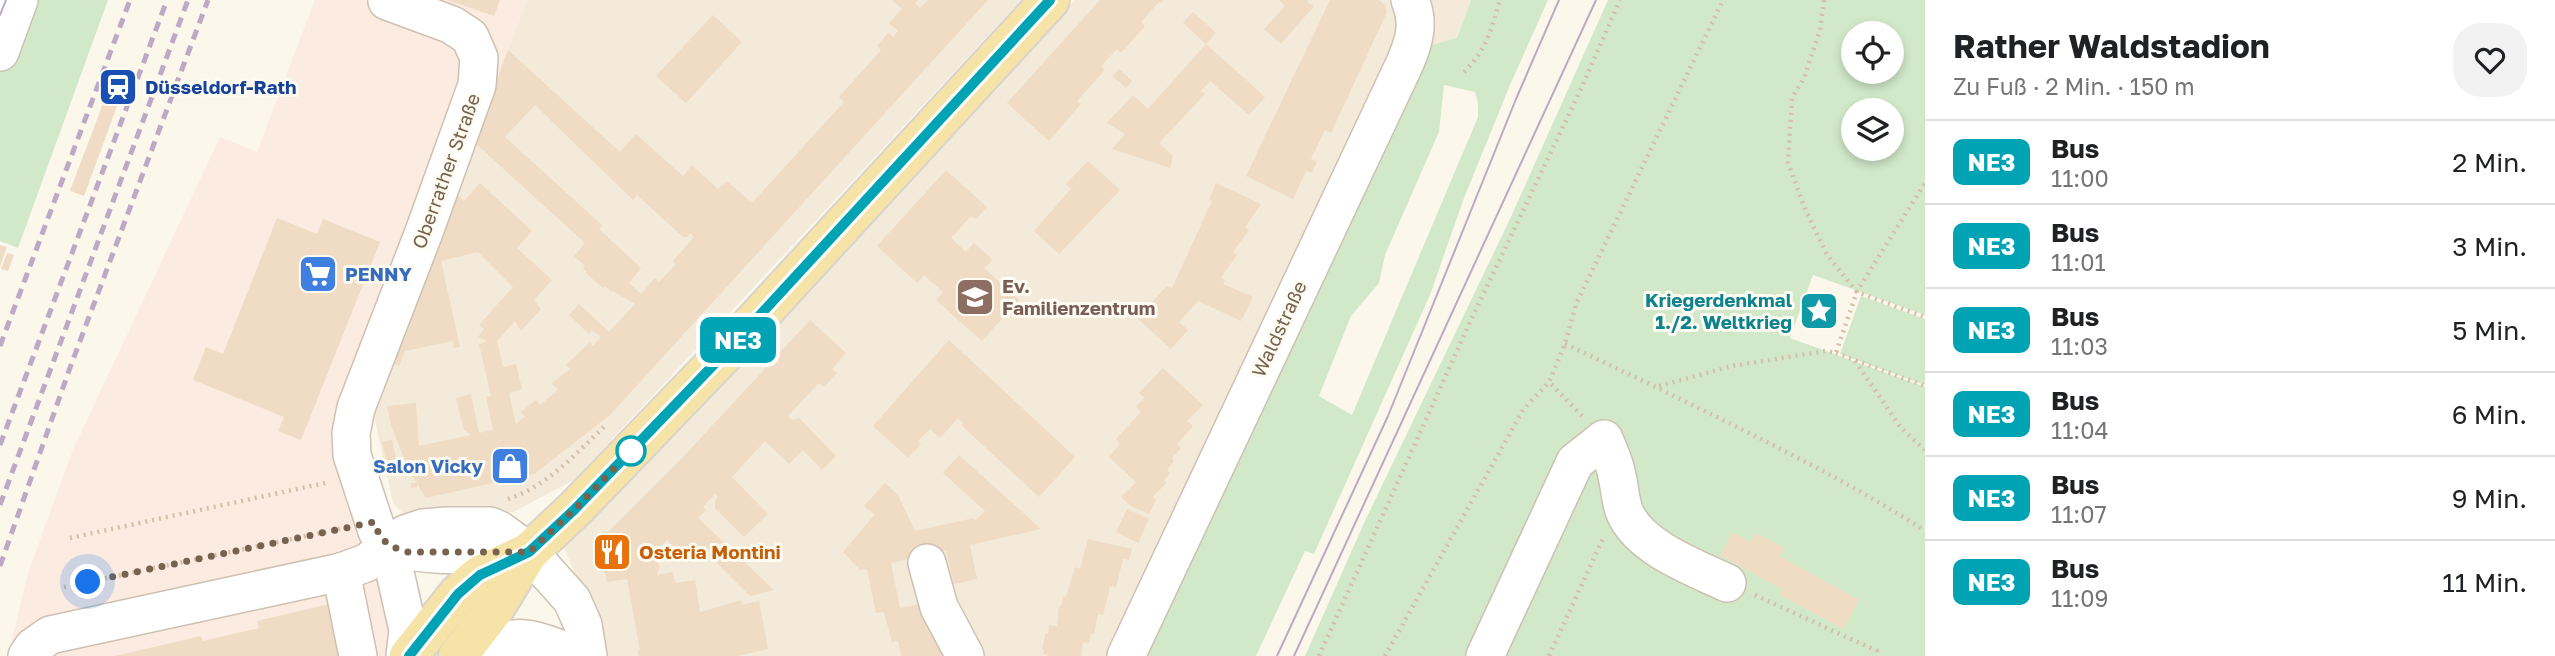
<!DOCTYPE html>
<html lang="de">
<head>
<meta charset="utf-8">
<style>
	:root { --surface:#fff; --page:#f2f2f2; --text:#202124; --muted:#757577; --line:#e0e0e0 }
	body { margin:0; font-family:"Golos Text",sans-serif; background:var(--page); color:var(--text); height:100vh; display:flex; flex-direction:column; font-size:26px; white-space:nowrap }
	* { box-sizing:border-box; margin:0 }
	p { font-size:23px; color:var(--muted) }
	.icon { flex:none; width:38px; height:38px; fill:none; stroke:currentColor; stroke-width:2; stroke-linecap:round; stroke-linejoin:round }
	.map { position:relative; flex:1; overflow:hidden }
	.side { display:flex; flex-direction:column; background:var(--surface); width:630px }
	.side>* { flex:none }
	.badge { padding:0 14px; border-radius:10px; font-size:24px; line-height:46px }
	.buttons { position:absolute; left:1841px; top:21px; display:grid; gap:14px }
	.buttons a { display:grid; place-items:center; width:63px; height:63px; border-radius:50%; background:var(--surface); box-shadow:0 4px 10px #0003; font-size:35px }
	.you { position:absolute; width:35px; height:35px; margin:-18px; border:5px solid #fff; border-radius:50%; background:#1a73e8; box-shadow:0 0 0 10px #1a73e833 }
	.map>.badge { position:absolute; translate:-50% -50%; box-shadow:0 0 0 4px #fff }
	.round { display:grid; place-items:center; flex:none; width:74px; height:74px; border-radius:28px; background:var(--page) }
	.summary { display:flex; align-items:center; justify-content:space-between; height:119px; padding:0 28px }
	h1 { font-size:33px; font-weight:700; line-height:52px }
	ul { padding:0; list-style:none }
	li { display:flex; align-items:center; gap:21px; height:84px; padding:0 28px; border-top:2px solid var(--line) }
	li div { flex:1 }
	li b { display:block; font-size:26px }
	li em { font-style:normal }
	li .badge { min-width:77px; font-weight:700; text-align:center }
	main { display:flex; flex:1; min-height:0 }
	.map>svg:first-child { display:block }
</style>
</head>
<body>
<main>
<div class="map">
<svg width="1925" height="656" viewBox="0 0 1925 656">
	<rect width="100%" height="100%" fill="#fcf7eb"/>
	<!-- residential -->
	<g fill="#f3eada">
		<path d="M527,0H1021L574,480L513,512L413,524L393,503L373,411Z"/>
		<path d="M1075,0H1471L1457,38L1120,656H598L590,608L561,541Z"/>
	</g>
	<!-- commercial -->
	<path fill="#fbebe0" d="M315,0H527L373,411L340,456L393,624L388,656H8L28,573L72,452L220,137L257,152Z"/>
	<!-- green -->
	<g fill="#d2e9c9" fill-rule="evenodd">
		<path d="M15,0H108L18,248L0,241V40Z"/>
		<path d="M1471,0H1548L1510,85L1464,198L1430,295L1314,554L1305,551L1256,656H1133L1414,50L1457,38ZM1444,85L1475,92L1478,103V117L1352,415L1319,396L1351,316L1379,283L1385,255L1439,132Z"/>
		<path d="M1608,0H1925V315L1813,275L1790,338L1925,387V656H1305L1364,523L1510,219ZM1853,33H1892V72H1853ZM1853,110H1892V149H1853Z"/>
		<path d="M1861,296L1925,319V385L1840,354Z"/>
	</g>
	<!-- building -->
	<g fill="#f0dbc4" fill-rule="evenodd">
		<path d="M447,0H500L494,16Z"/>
		<path d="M892,0H918L915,3L920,8L928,0H988L610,415L534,474L426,498L417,483V487L411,488V483H417L407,466L391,425L387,406L416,403L419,446L471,435L464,430L456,398L471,394L479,433L493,430L486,397L491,396L479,344L484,343L486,340L478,337L484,329L479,325L513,287L478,252L441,261L460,347L454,348L453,341L405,351L399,366L391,363L455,192L464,201L480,183L532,231L517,248L552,280L534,300L541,309L521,331L515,321L497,341L503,367L516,364L522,389L509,393L516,424L525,416L521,412L536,400L540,405L558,390L552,383L570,369L566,365L590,342L593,346L601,337L592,330L589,334L569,315L579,304L609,332L635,304L613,291L611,292L605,286L603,288L588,275L583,268L585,266L574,256L585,243L473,141L508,50L620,152L636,134L683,176L692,165L718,189L727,181L752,203L844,102L839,97L881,50L877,46L888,33L893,37L898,31L889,23L902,9ZM535,105L633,200L637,195L683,237H687L690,233L694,237L673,261L676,264L659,282L655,278L641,294L629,283L641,268L599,229L602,225L505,137Z"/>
		<path d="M1100,0H1164L1161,3L1159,2L1141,22L1145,26L1121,53L1117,49L1101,66L1105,70L1077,101L1081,104L1049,141L1007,103Z"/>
		<path d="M1279,0H1309L1307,2L1314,6L1281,44L1264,29L1285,6Z"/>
		<path d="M1330,0H1379L1385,5L1387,12L1331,133L1325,130L1311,159L1317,162L1312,173L1306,171L1293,199L1246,176Z"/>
		<path d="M1193,12L1216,33L1206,44L1183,23Z"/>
		<path d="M713,15L742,42L686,103L656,76Z"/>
		<path d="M1206,44L1265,97L1249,115L1210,81L1201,91L1205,94L1159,143L1173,156L1170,168L1112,149L1125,134L1107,123L1133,95L1148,109Z"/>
		<path d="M1119,69L1132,81L1126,88L1112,76Z"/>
		<path d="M110,85L123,90L84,196L70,191Z"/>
		<path d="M1088,161L1120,190L1059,254L1034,231L1071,189L1066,184Z"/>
		<path d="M946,170L987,207L976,219L971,216L951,238L966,252L974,243L993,260L984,268L1019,300L982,341L936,300L943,292L924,275L917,283L877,246Z"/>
		<path d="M1216,183L1261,204L1245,227L1249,230L1233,252L1237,255L1221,277L1225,280L1223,284L1253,297L1241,321L1198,301L1179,322L1188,330L1171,349L1137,318L1167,286L1172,288L1212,201L1209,200Z"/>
		<path d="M277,218L317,234L323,219L380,242L301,440L278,431L284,417L193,380L206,347L223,354Z"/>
		<path d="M0,245L7,247L0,267Z"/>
		<path d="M7,253L14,255L8,271L1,269Z"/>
		<path d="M810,320L846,353L832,369L837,373L824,387L819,383L788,416L792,420L799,418L836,456L822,470L803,450L789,464L765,441L732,477L768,514L744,537L715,508V501L718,497L715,494L703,507L706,510L698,518L774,590L750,596L704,550L690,563L667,540L654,553L647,547L644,550L660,566L657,575L673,572L675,583L695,580L700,612L741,600L742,605L759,601L768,649L737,656H639L638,650H640L627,579L607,582L601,551L606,534L685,455Z"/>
		<path d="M949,340L1075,457L1039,497L961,425L963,423L958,418L940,438L930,429L918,441L921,444L908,458L873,426Z"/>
		<path d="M1163,368L1203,405L1187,421L1193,426L1177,444L1181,448L1172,458L1174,461L1167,470L1170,473L1164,480L1166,483L1153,497L1156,500L1149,514L1129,505L1121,497L1136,482L1109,457L1120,444L1116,439L1141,412L1136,406L1145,398L1139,393Z"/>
		<path d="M392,440L396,459L386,461L382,442Z"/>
		<path d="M959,455L1041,529L970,545L977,579L954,584L946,551L891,563L900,608L921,604L926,623L932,621L941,650L946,649L948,656H901L898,641L892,642L884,612L876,613L867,569L860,570L843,552L875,514L864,506L885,483L898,495L915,531L974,518L975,521L985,511L943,473Z"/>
		<path d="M1127,509L1149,519L1138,543L1116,532Z"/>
		<path d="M1733,532L1751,542L1756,533L1784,548L1779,556L1859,600L1843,629L1779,594L1782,589L1720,555Z"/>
		<path d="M1088,539L1132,549L1129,560L1123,559L1116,587L1110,586L1103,615L1098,614L1094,634L1091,633L1089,643L1083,642L1081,656H1049L1043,654L1044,650L1042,649L1046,633L1048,634L1049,625L1057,626L1059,606H1061L1063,596L1066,597L1075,567L1080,569Z"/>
		<path d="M342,601L353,656H115L201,636L203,641L259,628L257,621Z"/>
	</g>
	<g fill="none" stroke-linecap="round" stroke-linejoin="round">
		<!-- minor casing -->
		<g stroke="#cec1b1" stroke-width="40">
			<g id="minor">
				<path d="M387,1L452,25L470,37L479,58L477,85L424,232L356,408L351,433L352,455L377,531L389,546L408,630L405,656"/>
				<path d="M0,52L19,0"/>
				<path d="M389,546C433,560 483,553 529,552"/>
				<path d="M927,563L939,607L965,656"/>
				<path d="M341,572L358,656"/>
				<path d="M27,656L33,647L50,635L341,572L366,563L405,534L423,528L447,526H490L499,530L529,552L572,600L583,625L588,656"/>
				<path d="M485,656C494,649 504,641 515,639C530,636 562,649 575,656"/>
				<path d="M1126,656L1405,63C1414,42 1420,23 1410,0"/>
				<path d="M1485,656L1575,462L1604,439C1609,451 1615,463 1617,476C1620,488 1620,501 1625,513C1640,548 1695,568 1727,583"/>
			</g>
		</g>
		<!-- major casing -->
		<g stroke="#d9d3ce" stroke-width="42">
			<g id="major">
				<path d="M409,656L458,594L480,575L529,552"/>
				<path d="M458,656L495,608L529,552L575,509L726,352L1050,0"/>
			</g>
		</g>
		<!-- path -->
		<g stroke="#d5bfa7" stroke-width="4.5" stroke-dasharray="2 5" stroke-linecap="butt">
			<path d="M1824,0L1820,30L1804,78L1792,98L1788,162L1803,204L1827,255L1857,292L1925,317"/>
			<path d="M1464,72C1486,51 1492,28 1500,0"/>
			<path d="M1565,344C1617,368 1668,393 1719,418C1789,453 1859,488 1925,531"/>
			<path d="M1836,353L1925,386"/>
			<path d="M1855,361L1901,428L1925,450"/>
			<path d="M1659,386L1732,366L1826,351L1836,353L1857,291L1925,183"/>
			<path d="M1582,416L1549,382L1565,344L1576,304L1723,0"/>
			<path d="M508,499C548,486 576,453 606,425"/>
			<path d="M70,538L325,483"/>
			<path d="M64,587L344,528"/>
			<path d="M1755,595L1877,651L1875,656"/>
			<path d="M1319,656L1470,322L1580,91L1620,0"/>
			<path d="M1385,656L1523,410L1549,382"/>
			<path d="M1549,656L1604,536"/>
		</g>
		<!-- minor -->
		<use href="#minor" stroke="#fff" stroke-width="37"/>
		<!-- major -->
		<use href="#major" stroke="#f6e3a8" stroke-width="38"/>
		<!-- tram -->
		<g stroke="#bca9c6" stroke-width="2">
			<path d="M0,15L6,0"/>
			<path d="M1277,656L1388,416L1516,99L1559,0"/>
			<path d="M1294,656L1596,0"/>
		</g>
		<!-- rail -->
		<g stroke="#bca9c6" stroke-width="5" stroke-dasharray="10 7" stroke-linecap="butt">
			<path d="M0,346L130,0"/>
			<path d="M0,445L167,0"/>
			<path d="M0,505L188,0"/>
			<path d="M0,566L71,365L208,0"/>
		</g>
	</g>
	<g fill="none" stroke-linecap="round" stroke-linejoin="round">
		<!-- line casing -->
		<g stroke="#fff" stroke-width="16">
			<path id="line" d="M409,656L458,594L480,575L529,552L575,509L726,352L1050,0"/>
		</g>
		<!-- line -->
		<use href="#line" stroke="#00a3b4" stroke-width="10"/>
		<!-- walk -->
		<path stroke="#76624f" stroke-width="7" stroke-dasharray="0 12.6" d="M88,582L374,522C381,542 388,546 407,552H529L575,509L633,449L631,451"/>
	</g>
	<!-- icons -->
	<defs>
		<g id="station-square" transform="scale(2.0125)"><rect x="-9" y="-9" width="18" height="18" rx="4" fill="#1a4fb4" stroke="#fefbf2"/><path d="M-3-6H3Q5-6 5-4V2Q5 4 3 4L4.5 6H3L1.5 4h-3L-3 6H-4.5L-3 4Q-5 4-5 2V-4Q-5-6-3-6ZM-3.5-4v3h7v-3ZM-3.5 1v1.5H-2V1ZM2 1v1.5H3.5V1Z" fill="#fff"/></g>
		<g id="supermarket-square" transform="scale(2.0125)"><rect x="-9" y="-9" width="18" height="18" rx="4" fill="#3f7fe0" stroke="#fefbf2"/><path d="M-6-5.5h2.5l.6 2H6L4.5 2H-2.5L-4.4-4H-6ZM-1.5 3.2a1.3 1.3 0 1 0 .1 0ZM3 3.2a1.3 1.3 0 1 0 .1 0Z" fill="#fff"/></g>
		<g id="school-square" transform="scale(2.0125)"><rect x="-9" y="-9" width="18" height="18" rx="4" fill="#8d6e63" stroke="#fefbf2"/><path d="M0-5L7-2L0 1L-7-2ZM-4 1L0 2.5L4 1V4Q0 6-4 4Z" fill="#fff"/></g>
		<g id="sight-square" transform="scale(2.0125)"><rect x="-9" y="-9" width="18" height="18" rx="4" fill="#0f9aa8" stroke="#fefbf2"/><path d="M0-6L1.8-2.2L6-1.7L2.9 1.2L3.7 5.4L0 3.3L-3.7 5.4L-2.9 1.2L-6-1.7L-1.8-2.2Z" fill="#fff"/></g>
		<g id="shop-square" transform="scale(2.0125)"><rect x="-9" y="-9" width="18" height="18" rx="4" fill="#3f7fe0" stroke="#fefbf2"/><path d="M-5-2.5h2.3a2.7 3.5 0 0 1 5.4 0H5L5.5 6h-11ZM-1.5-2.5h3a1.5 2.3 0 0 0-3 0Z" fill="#fff"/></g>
		<g id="restaurant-square" transform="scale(2.0125)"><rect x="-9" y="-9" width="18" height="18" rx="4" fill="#e8710a" stroke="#fefbf2"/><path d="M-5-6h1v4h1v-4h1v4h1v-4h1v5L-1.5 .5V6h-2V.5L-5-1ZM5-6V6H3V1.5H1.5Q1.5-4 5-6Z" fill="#fff"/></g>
	</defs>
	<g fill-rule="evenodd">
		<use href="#station-square" x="118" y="87"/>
		<use href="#supermarket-square" x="318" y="274"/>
		<use href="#school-square" x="975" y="297"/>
		<use href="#sight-square" x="1819" y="311"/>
		<use href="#shop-square" x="510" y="466"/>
		<use href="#restaurant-square" x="612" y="552"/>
	</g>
	<!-- markers -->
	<circle fill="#fff" stroke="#00a3b4" stroke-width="3.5" cx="631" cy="451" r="14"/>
	<g text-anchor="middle" stroke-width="6" stroke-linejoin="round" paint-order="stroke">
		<!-- transit labels -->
		<g font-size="19" font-weight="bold" fill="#164399" stroke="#fefbf2" text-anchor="start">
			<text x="145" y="94">Düsseldorf-Rath</text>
		</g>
		<!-- street labels -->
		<g font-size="19" fill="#76624f" stroke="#fefbf2">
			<text transform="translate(446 171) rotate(-70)" y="7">Oberrather Straße</text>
			<text transform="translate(1279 329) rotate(-65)" y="7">Waldstraße</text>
		</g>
		<!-- shop labels -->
		<g font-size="19" font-weight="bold" fill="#366cbe" stroke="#fefbf2" text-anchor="start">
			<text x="345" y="281">PENNY</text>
			<text x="483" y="473" text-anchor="end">Salon Vicky</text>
		</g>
		<!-- education labels -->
		<g font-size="19" font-weight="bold" fill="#785e54" stroke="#fefbf2" text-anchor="start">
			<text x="1002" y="293">Ev.<tspan x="1002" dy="22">Familienzentrum</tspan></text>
		</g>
		<!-- culture labels -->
		<g font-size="19" font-weight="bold" fill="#0d838f" stroke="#fefbf2" text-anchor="end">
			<text x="1792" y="307">Kriegerdenkmal<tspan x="1792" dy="22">1./2. Weltkrieg</tspan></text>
		</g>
		<!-- food labels -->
		<g font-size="19" font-weight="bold" fill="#c56008" stroke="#fefbf2" text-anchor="start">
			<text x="639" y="559">Osteria Montini</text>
		</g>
	</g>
</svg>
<div class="buttons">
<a><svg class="icon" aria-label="locate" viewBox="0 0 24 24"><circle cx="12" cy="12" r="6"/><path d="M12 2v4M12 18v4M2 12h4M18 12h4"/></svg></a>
<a><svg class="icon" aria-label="layers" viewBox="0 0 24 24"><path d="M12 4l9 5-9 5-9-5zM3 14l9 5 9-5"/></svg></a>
</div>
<div class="you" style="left:88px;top:582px"></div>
<b class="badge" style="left:738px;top:340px;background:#00a3b4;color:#fff">NE3</b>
</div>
<section class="side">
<div class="summary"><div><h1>Rather Waldstadion</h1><p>Zu Fuß · 2 Min. · 150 m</p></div><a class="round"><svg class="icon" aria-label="heart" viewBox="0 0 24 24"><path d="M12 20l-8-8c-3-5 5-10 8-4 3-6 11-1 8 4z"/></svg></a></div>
<ul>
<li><span class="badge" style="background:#00a3b4;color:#fff">NE3</span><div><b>Bus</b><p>11:00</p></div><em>2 Min.</em></li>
<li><span class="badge" style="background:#00a3b4;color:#fff">NE3</span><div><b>Bus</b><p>11:01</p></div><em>3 Min.</em></li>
<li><span class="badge" style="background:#00a3b4;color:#fff">NE3</span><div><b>Bus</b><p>11:03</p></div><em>5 Min.</em></li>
<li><span class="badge" style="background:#00a3b4;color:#fff">NE3</span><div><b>Bus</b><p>11:04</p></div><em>6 Min.</em></li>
<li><span class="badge" style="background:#00a3b4;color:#fff">NE3</span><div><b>Bus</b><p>11:07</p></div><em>9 Min.</em></li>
<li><span class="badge" style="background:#00a3b4;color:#fff">NE3</span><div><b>Bus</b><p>11:09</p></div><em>11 Min.</em></li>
</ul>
</section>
</main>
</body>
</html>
